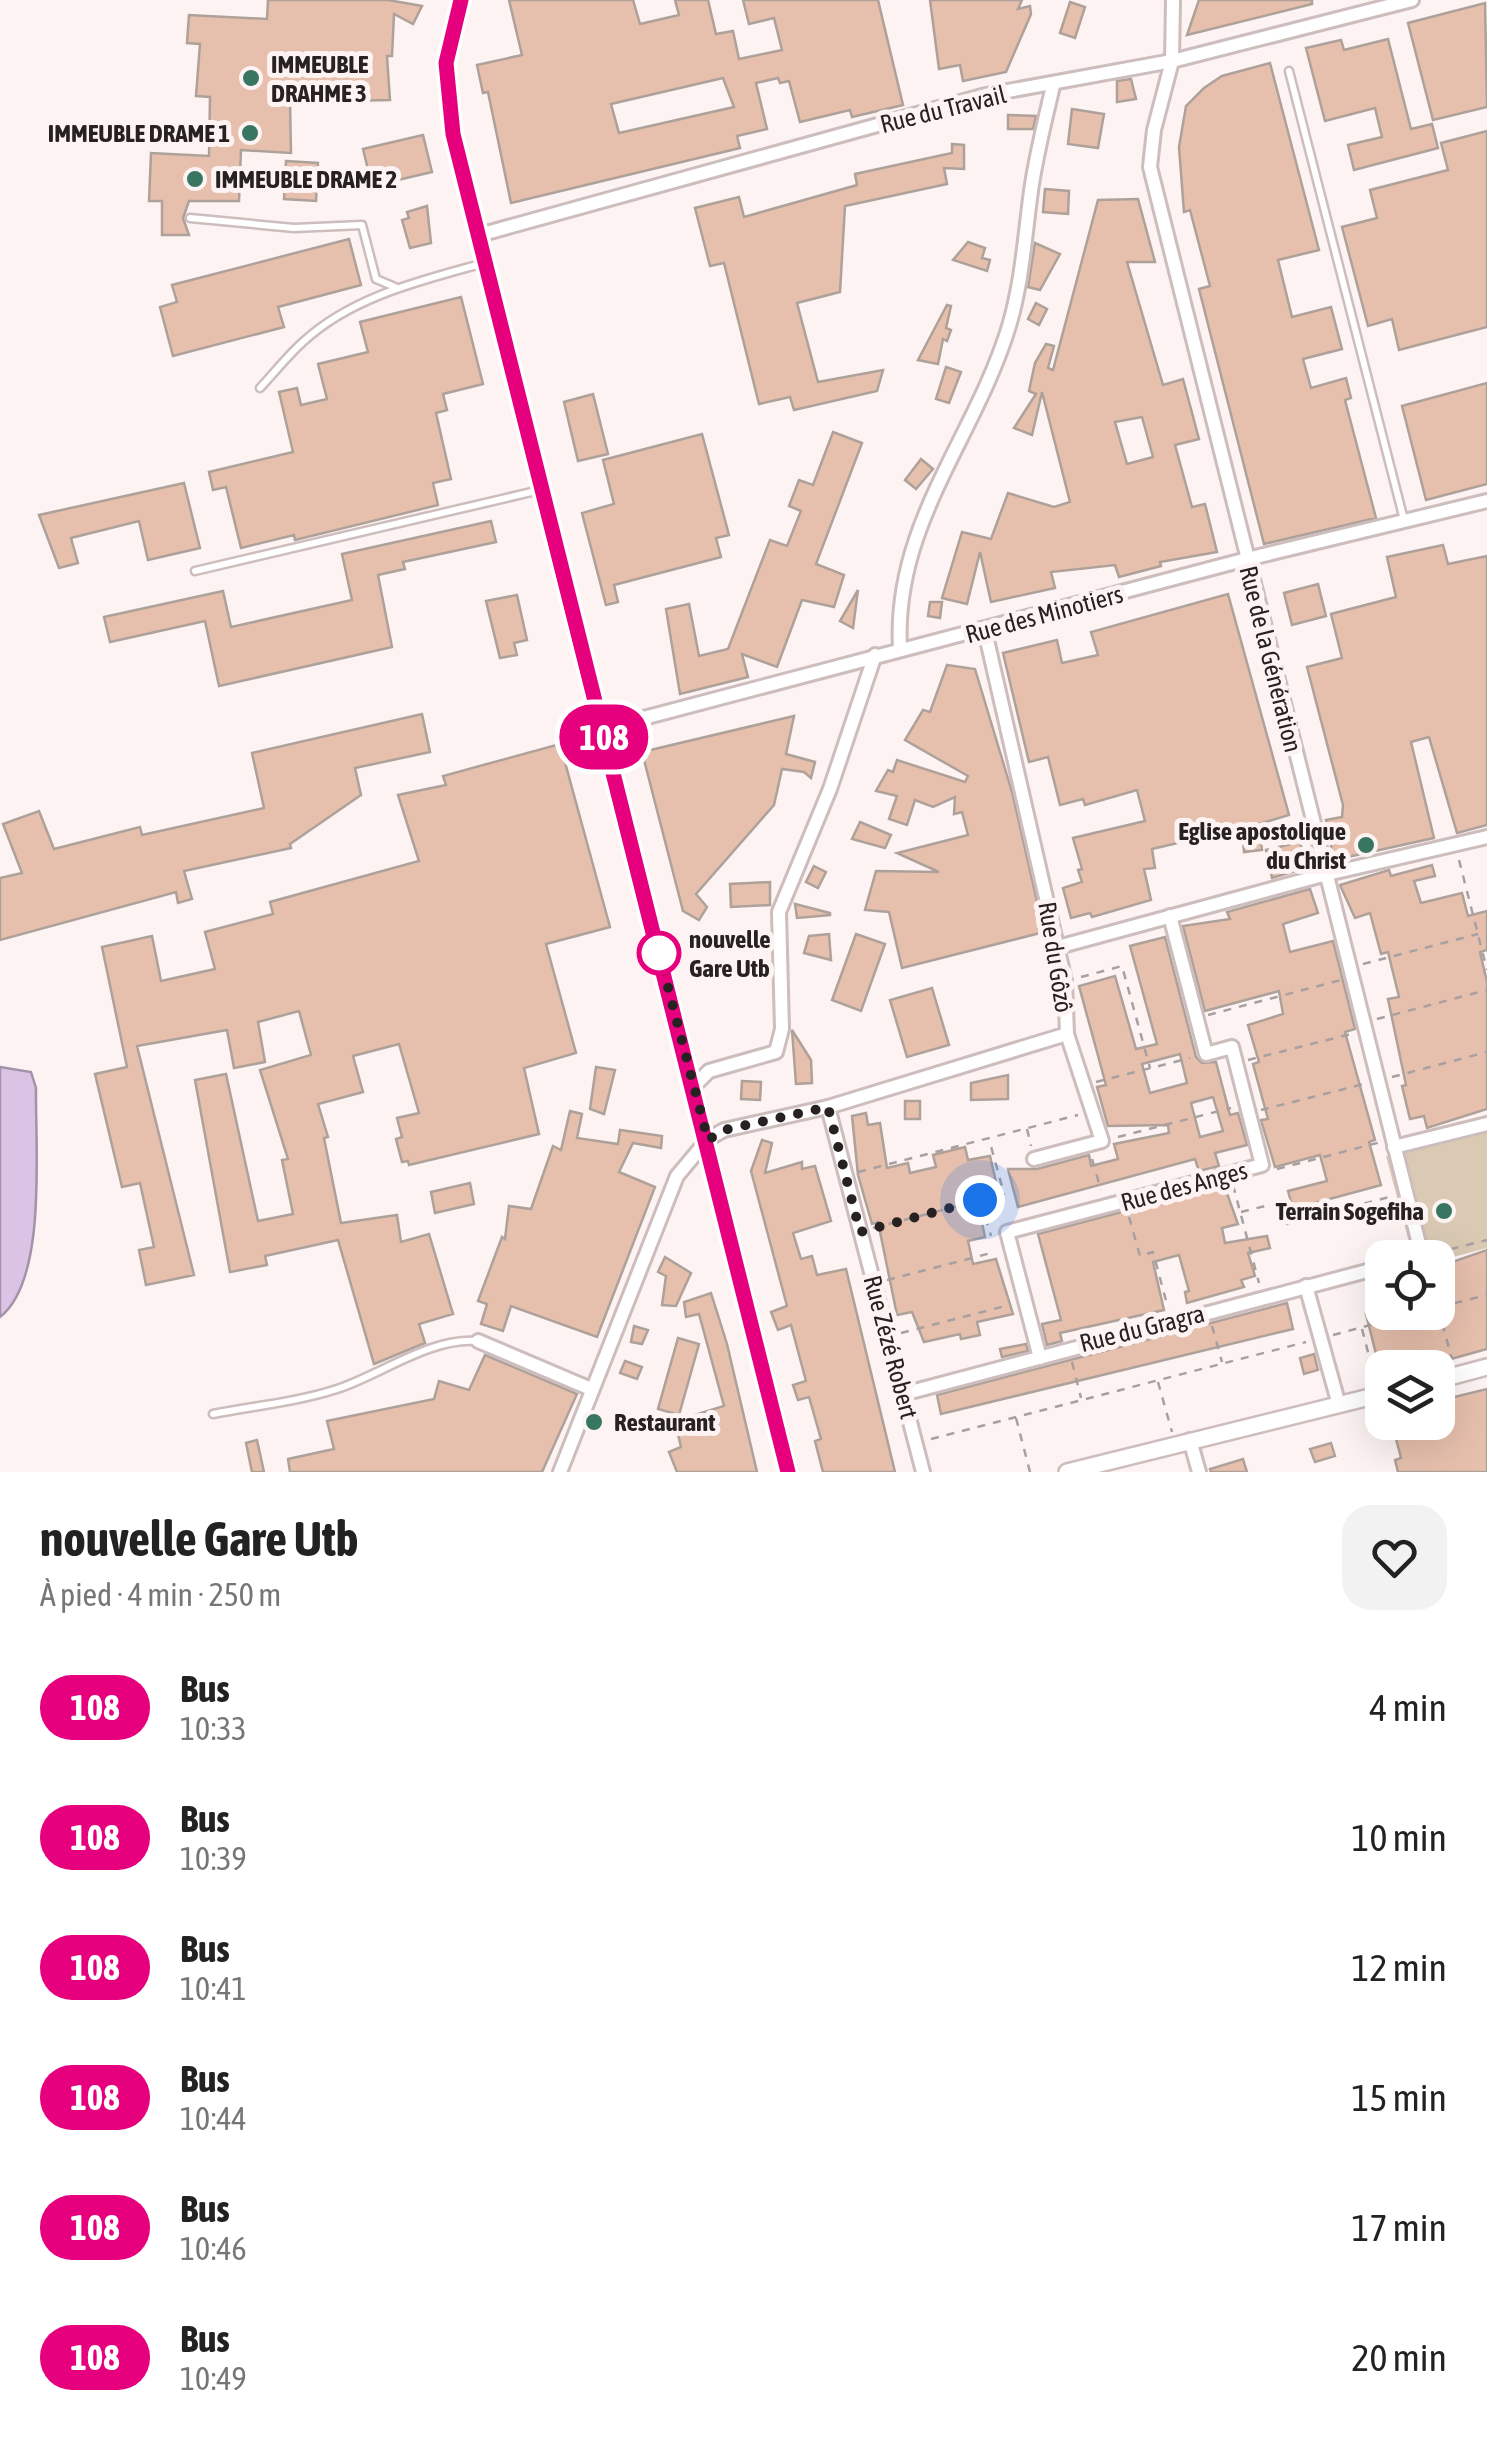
<!DOCTYPE html>
<html lang="fr">
<head>
<meta charset="utf-8">
<style>
	:root { --surface:#fff; --page:#f2f2f2; --text:#222; --muted:#767676 }
	body { margin:0; font-family:"Asap Condensed",sans-serif; background:var(--page); color:var(--text); height:100vh; display:flex; flex-direction:column; font-size:38px; white-space:nowrap }
	* { box-sizing:border-box; margin:0 }
	p { font-size:32px; color:var(--muted) }
	.icon { flex:none; width:55px; height:55px; fill:none; stroke:currentColor; stroke-width:2; stroke-linecap:round; stroke-linejoin:round }
	.map { position:relative; height:1472px; overflow:hidden }
	.side { display:flex; flex-direction:column; background:var(--surface); flex:1 }
	.side>* { flex:none }
	.badge { padding:0 20px; border-radius:32px; font-size:35px; line-height:65px }
	.buttons { position:absolute; left:1365px; top:1240px; display:grid; gap:20px }
	.buttons a { display:grid; place-items:center; width:90px; height:90px; border-radius:20px; background:var(--surface); box-shadow:0 10px 40px #0002; font-size:50px }
	.you { position:absolute; width:50px; height:50px; margin:-25px; border:8px solid #fff; border-radius:50%; background:#1a73e8; box-shadow:0 0 0 15px #1a73e833 }
	.map>.badge { position:absolute; translate:-50% -50%; box-shadow:0 0 0 5px #fff }
	.round { display:grid; place-items:center; flex:none; width:105px; height:105px; border-radius:30px; background:var(--page) }
	.head { display:flex; align-items:center; justify-content:space-between; height:170px; padding:0 40px }
	h1 { font-size:48px; font-weight:700; line-height:75px }
	ul { padding:0; list-style:none }
	li { display:flex; align-items:center; gap:30px; height:130px; padding:0 40px }
	li div { flex:1 }
	li b { display:block; font-size:38px }
	li em { font-style:normal }
	li .badge { min-width:110px; font-weight:700; text-align:center }
	.map>svg:first-child { display:block }
</style>
</head>
<body>
<div class="map">
<svg width="1487" height="1472" viewBox="0 0 1487 1472">
	<rect width="100%" height="100%" fill="#fdf3f3"/>
	<!-- green -->
	<path fill="#dacab3" d="M1487,1130V1248L1438,1261V1258L1413,1257L1386,1156Z"/>
	<!-- water -->
	<path fill="#dac3e4" stroke="#a492aa" stroke-width="2.5" d="M0,1067L31,1072L36,1088C35,1144 48,1280 0,1317Z"/>
	<!-- building -->
	<g fill="#e7c0ad" stroke="#aea19a" stroke-width="2.5" fill-rule="evenodd">
		<path d="M268,0H388L422,6L413,24L394,14L392,56H387L390,100L290,102L291,153L241,150L239,201H189L183,218L189,235H162V201H149L151,153L209,156L210,97L196,96L200,44L187,43L189,15L267,19Z"/>
		<path d="M509,0H633L640,24L679,15L675,0H708L716,34L733,31L739,59L782,50L774,18L749,24L743,0H878L903,105L852,117L850,110L800,122L789,81L780,83L778,78L756,83L767,129L737,136L740,148L511,203L488,92L483,93L477,65L522,55ZM723,78L734,107L619,133L611,104Z"/>
		<path d="M930,0H1022L1018,9L1030,6L1031,14L1006,72L963,81L960,65L939,69Z"/>
		<path d="M1199,0H1312V4L1187,35Z"/>
		<path d="M1070,2L1085,7L1075,38L1060,33Z"/>
		<path d="M1485,3L1487,107L1433,120L1408,23Z"/>
		<path d="M1388,39L1411,129L1432,124L1438,148L1354,170L1348,145L1382,137L1375,108L1325,121L1306,48L1341,40L1344,50Z"/>
		<path d="M1270,63L1319,250L1278,260L1292,317L1331,307L1342,349L1303,359L1311,388L1346,378L1351,398L1345,400L1376,518L1264,544L1199,289L1210,286L1190,210L1184,212L1179,147L1186,106L1204,88L1222,76Z"/>
		<path d="M1131,79L1136,99L1117,102V81Z"/>
		<path d="M1072,109L1104,114L1098,148L1068,144Z"/>
		<path d="M1008,115L1036,116L1033,129H1008Z"/>
		<path d="M1487,131V327L1399,350L1392,319L1368,326L1342,227L1377,218L1370,190L1448,170L1441,143Z"/>
		<path d="M423,135L432,172L372,186L363,149Z"/>
		<path d="M952,144L964,145V169L944,168L947,184L845,206L840,292L797,303L818,382L883,370L877,391L794,410L790,397L759,404L724,263L710,266L695,208L739,197L744,217L857,185L855,174L952,153Z"/>
		<path d="M286,161L318,163L316,201L284,199Z"/>
		<path d="M1045,189L1069,191L1068,214L1043,212Z"/>
		<path d="M1138,199L1155,262H1127L1163,385L1183,379L1199,439L1175,445L1192,507L1205,504L1217,552L1160,562L1161,566L1119,577L1115,565L1051,572L1055,588L991,602L980,552L967,604L942,598L962,532L991,539L1008,493L1054,507L1070,502L1042,392L1032,435L1014,428L1036,394L1029,391L1035,363L1046,344L1054,346L1048,368L1053,370L1098,200ZM1142,417L1153,457L1127,464L1115,422Z"/>
		<path d="M427,206L431,243L410,248L402,220L409,218L407,212Z"/>
		<path d="M349,239L361,285L278,307L284,327L173,356L160,307L177,302L172,285Z"/>
		<path d="M968,242L985,248L982,258L990,260L987,271L953,260Z"/>
		<path d="M1035,243L1060,254L1040,290L1028,287Z"/>
		<path d="M461,297L483,384L443,394L447,410L436,413L451,479L433,483L438,505L295,540L294,535L241,548L226,487L213,490L209,472L293,452L279,392L297,388L301,405L327,399L318,364L368,352L360,322Z"/>
		<path d="M1036,303L1047,309L1039,325L1028,319Z"/>
		<path d="M947,305L951,306L946,328L951,330L947,341L943,339L938,364L918,360Z"/>
		<path d="M946,367L961,372L949,403L936,399Z"/>
		<path d="M1487,383V484L1426,500L1402,406Z"/>
		<path d="M593,394L608,454L578,461L564,402Z"/>
		<path d="M833,432L862,443L816,564L844,575L834,607L802,600L777,667L742,654L748,677L680,694L666,609L689,604L699,656L728,649L770,540L787,546L801,511L789,506L799,480L813,485Z"/>
		<path d="M702,434L729,535L716,538L721,557L614,585L618,602L606,605L582,513L614,504L603,460Z"/>
		<path d="M921,459L933,469L916,489L905,480Z"/>
		<path d="M184,483L200,548L148,560L139,521L71,538L78,563L59,568L39,515Z"/>
		<path d="M491,521L496,542L403,562L405,569L378,575L392,647L219,686L205,621L110,642L104,617L223,591L231,627L352,600L342,554Z"/>
		<path d="M1443,545L1448,564L1487,556V825L1457,833L1429,737L1411,742L1434,838L1334,860L1326,820L1342,817L1343,805L1307,667L1342,658L1331,614L1396,597L1387,557Z"/>
		<path d="M1318,584L1326,616L1292,625L1284,593Z"/>
		<path d="M858,590L853,628L840,621Z"/>
		<path d="M1228,594L1289,815L1259,824L1262,850L1244,852L1242,828L1152,849L1155,868L1144,869L1151,900L1092,917L1090,913L1071,918L1063,888L1082,882L1078,870L1082,869L1073,838L1145,821L1137,790L1085,805L1083,799L1060,805L1048,757L1029,762L1003,653L1057,640L1062,663L1098,655L1091,632Z"/>
		<path d="M517,595L527,640L514,643L517,655L500,658L486,601Z"/>
		<path d="M930,602H942L940,618L928,616Z"/>
		<path d="M947,665L975,669L1012,792L1044,932L902,968L889,912L865,910L876,871L939,872L897,853L968,835L962,812L954,814L955,797L933,807L915,800L907,825L889,819L897,796L876,791L888,770L893,772L897,760L965,782L968,776L905,740L923,710L930,712Z"/>
		<path d="M422,714L430,752L355,768L361,795L290,844L291,848L184,871L192,899L178,903L176,892L0,940V878L22,873L3,824L39,811L54,849L140,827L142,835L264,808L252,753Z"/>
		<path d="M794,716L786,754L815,762L811,778L804,772L782,769L774,805L696,894L707,907L699,920L683,911L642,752Z"/>
		<path d="M560,744L610,927L546,944L576,1053L524,1068L539,1134L409,1165L408,1161L402,1162L396,1139L402,1137L397,1118L419,1113L399,1044L353,1056L363,1092L318,1104L328,1137L324,1138L341,1223L397,1215L401,1242L429,1234L453,1314L419,1324L425,1343L374,1364L338,1240L265,1256L267,1265L230,1272L195,1080L226,1074L258,1221L293,1214L282,1160L288,1159L260,1070L311,1055L299,1011L258,1022L265,1062L234,1068L227,1030L137,1046L194,1275L146,1285L139,1250L154,1247L140,1183L122,1187L95,1074L127,1067L102,947L152,936L161,981L215,969L205,932L273,914L270,902L419,861L398,795L446,785L443,776Z"/>
		<path d="M860,822L891,835L885,848L852,839Z"/>
		<path d="M1300,842L1306,868L1272,878L1266,850Z"/>
		<path d="M1432,865L1435,876L1414,881L1421,903L1462,893L1468,916L1487,911V950L1480,952L1487,982V1109L1427,1128L1424,1116L1410,1119L1402,1086L1406,1085L1388,999L1399,997L1388,952L1381,954L1370,913L1355,918L1340,885L1389,870L1391,876Z"/>
		<path d="M814,866L826,872L818,888L806,882Z"/>
		<path d="M770,882V905L731,907L730,884Z"/>
		<path d="M1310,889L1318,913L1283,924L1290,952L1333,941L1355,1029L1345,1032L1375,1140L1369,1142L1381,1185L1293,1209L1288,1191L1327,1181L1320,1155L1275,1167L1261,1120L1268,1119L1253,1064L1259,1062L1248,1025L1283,1014L1279,991L1205,1011L1183,926L1230,919L1227,912Z"/>
		<path d="M795,904L830,913V915L797,918Z"/>
		<path d="M829,934L831,960L804,953L809,936Z"/>
		<path d="M856,934L885,944L861,1011L832,1000Z"/>
		<path d="M1165,937L1196,1057L1202,1063L1216,1062L1230,1115L1238,1113L1247,1145L1215,1153L1219,1166L1199,1171L1195,1159L1018,1207L1008,1169H1037L1089,1155L1091,1166L1118,1159L1114,1144L1169,1133L1168,1125L1108,1126L1097,1087L1106,1085L1079,986L1115,976L1136,1049L1157,1044L1130,946ZM1180,1054L1187,1083L1150,1093L1142,1064ZM1213,1097L1223,1131L1200,1137L1191,1103Z"/>
		<path d="M932,988L949,1045L907,1057L890,1000Z"/>
		<path d="M792,1030L811,1060L812,1083L796,1084Z"/>
		<path d="M596,1067L615,1070L604,1114L590,1109Z"/>
		<path d="M1008,1075V1099L971,1100V1083Z"/>
		<path d="M742,1081L761,1082L760,1100L741,1099Z"/>
		<rect x="905" y="1101" width="15" height="18"/>
		<path d="M570,1111L582,1114L577,1138L618,1144L620,1130L662,1136L661,1148L633,1143L619,1172L655,1187L597,1337L511,1306L503,1331L481,1324L487,1304L478,1301L502,1237L505,1239L509,1206L531,1209L553,1146L561,1150Z"/>
		<path d="M866,1113L868,1125L880,1123L887,1168L908,1163L910,1173L936,1167L933,1155L965,1147L968,1160L990,1156L996,1182L974,1186L985,1237L968,1241L973,1264L996,1259L1013,1314L977,1322L980,1335L961,1339L960,1334L924,1342L912,1312L897,1315L878,1222L872,1224L858,1175L852,1116Z"/>
		<path d="M762,1140L772,1143L765,1173L802,1162V1169L815,1166L831,1221L793,1233L801,1259L812,1256L817,1275L846,1269L895,1472H823L815,1441L821,1439L809,1397L798,1400L793,1385L806,1381L791,1325L778,1330L771,1312L787,1306L751,1171Z"/>
		<path d="M470,1183L474,1204L435,1213L431,1192Z"/>
		<path d="M1224,1185L1238,1224L1222,1228L1225,1243L1267,1236L1270,1248L1248,1253L1255,1276L1241,1280L1244,1287L1187,1303L1185,1292L1189,1291L1179,1255L1153,1262L1164,1310L1060,1333L1062,1341L1047,1345L1042,1324L1061,1320L1038,1234Z"/>
		<path d="M1487,1250V1349L1419,1368L1380,1370L1366,1314L1375,1312L1367,1281L1382,1277V1312H1438V1267Z"/>
		<path d="M665,1257L691,1273L676,1306L662,1305L666,1276L658,1272Z"/>
		<path d="M711,1293L727,1344L757,1472H677L669,1452L681,1447L675,1421L724,1406L699,1314L686,1317L684,1302Z"/>
		<path d="M1287,1303L1293,1329L941,1414L937,1395Z"/>
		<path d="M634,1326L648,1330L642,1344L631,1342Z"/>
		<path d="M678,1338L699,1344L679,1415L658,1409Z"/>
		<path d="M1026,1344L1028,1351L1002,1357L1000,1349Z"/>
		<path d="M1314,1354L1318,1370L1304,1374L1300,1358Z"/>
		<path d="M485,1355L577,1394L542,1472H290L288,1459L334,1449L327,1421L434,1399L439,1381L469,1390Z"/>
		<path d="M625,1361L642,1367L637,1379L620,1373Z"/>
		<path d="M1487,1389V1472H1398L1395,1460L1401,1458L1394,1431L1438,1422V1401Z"/>
		<path d="M257,1440L264,1472H252L246,1443Z"/>
		<path d="M1331,1443L1335,1456L1315,1462L1310,1449Z"/>
		<path d="M1243,1459L1247,1472H1211L1210,1469Z"/>
	</g>
	<g fill="none" stroke-linecap="round" stroke-linejoin="round">
		<!-- service casing -->
		<g stroke="#cdbdbd" stroke-width="11">
			<g id="service">
				<path d="M1289,71L1404,520"/>
				<path d="M190,218L294,228L362,225L376,279L395,287"/>
				<path d="M260,388C275,372 288,355 304,341C353,296 423,280 484,263"/>
				<path d="M195,571L540,490"/>
				<path d="M213,1414C253,1406 297,1402 337,1389C380,1375 431,1337 477,1341"/>
			</g>
		</g>
		<!-- minor casing -->
		<g stroke="#cdbdbd" stroke-width="18">
			<g id="minor">
				<path d="M1173,0L1172,61L1154,130L1150,167L1422,1256L1418,1258"/>
				<path d="M479,235L986,95L1172,61L1412,0"/>
				<path d="M900,648C893,525 975,438 1009,326C1022,283 1025,235 1031,191C1036,155 1045,120 1053,86"/>
				<path d="M602,729L1247,559L1487,501"/>
				<path d="M1058,947L1323,875L1487,837"/>
				<path d="M694,1086L709,1071L776,1052L782,1029L779,912L830,789L875,655"/>
				<path d="M828,1107L923,1472"/>
				<path d="M1394,1147L1487,1124"/>
				<path d="M1034,1159L1102,1141L1067,1034"/>
				<path d="M1306,1286L1339,1405"/>
				<path d="M478,1341L591,1389"/>
				<path d="M1040,1358L1007,1232L1262,1165L1232,1047L1206,1054L1170,916"/>
				<path d="M903,1394L1382,1267"/>
				<path d="M1190,1440L1199,1472"/>
				<path d="M560,1472L677,1176L708,1139L724,1130L828,1107L1067,1034L1065,981L985,631"/>
			</g>
		</g>
		<!-- tertiary casing -->
		<g stroke="#cdbdbd" stroke-width="20">
			<g id="tertiary">
				<path d="M461,0L446,63L453,133L789,1472"/>
				<path d="M1438,1380L1487,1367"/>
				<path d="M1067,1472L1382,1394"/>
			</g>
		</g>
		<!-- path -->
		<g stroke="#a8a0a0" stroke-width="2.5" stroke-dasharray="8 8" stroke-linecap="butt">
			<path d="M1459,860L1487,970"/>
			<path d="M1363,964L1478,934"/>
			<path d="M1081,977L1122,966L1150,1068"/>
			<path d="M1208,1015L1341,980"/>
			<path d="M1377,1019L1487,990"/>
			<path d="M1248,1060L1351,1034"/>
			<path d="M1392,1077L1487,1052"/>
			<path d="M1096,1082L1190,1058"/>
			<path d="M1261,1110L1364,1084"/>
			<path d="M1027,1129L1031,1146"/>
			<path d="M1118,1137L1231,1108"/>
			<path d="M1092,1159L1101,1190"/>
			<path d="M1277,1169L1381,1142"/>
			<path d="M858,1172L1078,1115"/>
			<path d="M1233,1185L1259,1283"/>
			<path d="M981,1202L991,1236"/>
			<path d="M1241,1212L1281,1202L1287,1224L1393,1196"/>
			<path d="M1129,1217L1140,1256L1153,1252L1168,1308"/>
			<path d="M873,1228L1004,1194L989,1139"/>
			<path d="M1435,1253L1487,1240"/>
			<path d="M887,1280L995,1252"/>
			<path d="M1439,1307L1487,1295"/>
			<path d="M1438,1308L1452,1359"/>
			<path d="M1212,1326L1222,1362"/>
			<path d="M1362,1329L1375,1379"/>
			<path d="M901,1333L1009,1305"/>
			<path d="M1333,1335L1419,1312"/>
			<path d="M1072,1362L1081,1398"/>
			<path d="M1158,1382L1172,1432"/>
			<path d="M1016,1418L1030,1472"/>
			<path d="M931,1439L1306,1342"/>
		</g>
		<!-- service -->
		<use href="#service" stroke="#fff" stroke-width="6"/>
		<!-- minor -->
		<use href="#minor" stroke="#fff" stroke-width="12"/>
		<!-- tertiary -->
		<use href="#tertiary" stroke="#fff" stroke-width="15"/>
	</g>
	<g fill="none" stroke-linecap="round" stroke-linejoin="round">
		<!-- line casing -->
		<g stroke="#fff" stroke-width="22">
			<path id="line" d="M461,0L446,63L453,134L788,1472"/>
		</g>
		<!-- line -->
		<use href="#line" stroke="#e6007e" stroke-width="15"/>
		<!-- walk -->
		<path stroke="#272122" stroke-width="10" stroke-dasharray="0 18" d="M659,953L708,1140L724,1130L828,1107L860,1232L980,1200"/>
	</g>
	<!-- markers -->
	<g fill="#397662" stroke="#fdf3f3" stroke-width="4">
		<circle cx="251" cy="78" r="10"/>
		<circle cx="250" cy="133" r="10"/>
		<circle cx="195" cy="179" r="10"/>
		<circle cx="1366" cy="845" r="10"/>
		<circle cx="1444" cy="1211" r="10"/>
		<circle cx="594" cy="1422" r="10"/>
	</g>
	<circle fill="#fff" stroke="#e6007e" stroke-width="5" cx="659" cy="953" r="20"/>
	<g text-anchor="middle" stroke-width="10" stroke-linejoin="round" paint-order="stroke">
		<!-- poi labels -->
		<g font-size="25" font-weight="bold" fill="#272122" stroke="#fdf3f3" text-anchor="start">
			<text x="271" y="73">IMMEUBLE<tspan x="271" dy="29">DRAHME 3</tspan></text>
			<text x="230" y="142" text-anchor="end">IMMEUBLE DRAME 1</text>
			<text x="215" y="188">IMMEUBLE DRAME 2</text>
			<text x="1346" y="840" text-anchor="end">Eglise apostolique<tspan x="1346" dy="29">du Christ</tspan></text>
			<text x="1424" y="1220" text-anchor="end">Terrain Sogefiha</text>
			<text x="614" y="1431">Restaurant</text>
		</g>
		<!-- street labels -->
		<g font-size="25" fill="#272122" stroke="#fdf3f3">
			<text transform="translate(943 109) rotate(-14)" y="9">Rue du Travail</text>
			<text transform="translate(1044 614) rotate(-15)" y="9">Rue des Minotiers</text>
			<text transform="translate(1271 659) rotate(76)" y="9">Rue de la Génération</text>
			<text transform="translate(1056 957) rotate(81)" y="9">Rue du Gôzô</text>
			<text transform="translate(1184 1186) rotate(-15)" y="9">Rue des Anges</text>
			<text transform="translate(1142 1328) rotate(-14)" y="9">Rue du Gragra</text>
			<text transform="translate(891 1347) rotate(75)" y="9">Rue Zézé Robert</text>
		</g>
		<!-- stop labels -->
		<g font-size="25" font-weight="bold" fill="#272122" stroke="#fdf3f3" text-anchor="start">
			<text x="689" y="948">nouvelle<tspan x="689" dy="29">Gare Utb</tspan></text>
		</g>
	</g>
</svg>
<div class="buttons">
<a><svg class="icon" aria-label="locate" viewBox="0 0 24 24"><circle cx="12" cy="12" r="6"/><path d="M12 2v4M12 18v4M2 12h4M18 12h4"/></svg></a>
<a><svg class="icon" aria-label="layers" viewBox="0 0 24 24"><path d="M12 4l9 5-9 5-9-5zM3 14l9 5 9-5"/></svg></a>
</div>
<div class="you" style="left:980px;top:1200px"></div>
<b class="badge" style="left:604px;top:737px;background:#e6007e;color:#fff">108</b>
</div>
<section class="side">
<div class="head"><div><h1>nouvelle Gare Utb</h1><p>À pied · 4 min · 250 m</p></div><a class="round"><svg class="icon" aria-label="heart" viewBox="0 0 24 24"><path d="M12 20l-8-8c-3-5 5-10 8-4 3-6 11-1 8 4z"/></svg></a></div>
<ul>
<li><span class="badge" style="background:#e6007e;color:#fff">108</span><div><b>Bus</b><p>10:33</p></div><em>4 min</em></li>
<li><span class="badge" style="background:#e6007e;color:#fff">108</span><div><b>Bus</b><p>10:39</p></div><em>10 min</em></li>
<li><span class="badge" style="background:#e6007e;color:#fff">108</span><div><b>Bus</b><p>10:41</p></div><em>12 min</em></li>
<li><span class="badge" style="background:#e6007e;color:#fff">108</span><div><b>Bus</b><p>10:44</p></div><em>15 min</em></li>
<li><span class="badge" style="background:#e6007e;color:#fff">108</span><div><b>Bus</b><p>10:46</p></div><em>17 min</em></li>
<li><span class="badge" style="background:#e6007e;color:#fff">108</span><div><b>Bus</b><p>10:49</p></div><em>20 min</em></li>
</ul>
</section>
</body>
</html>
